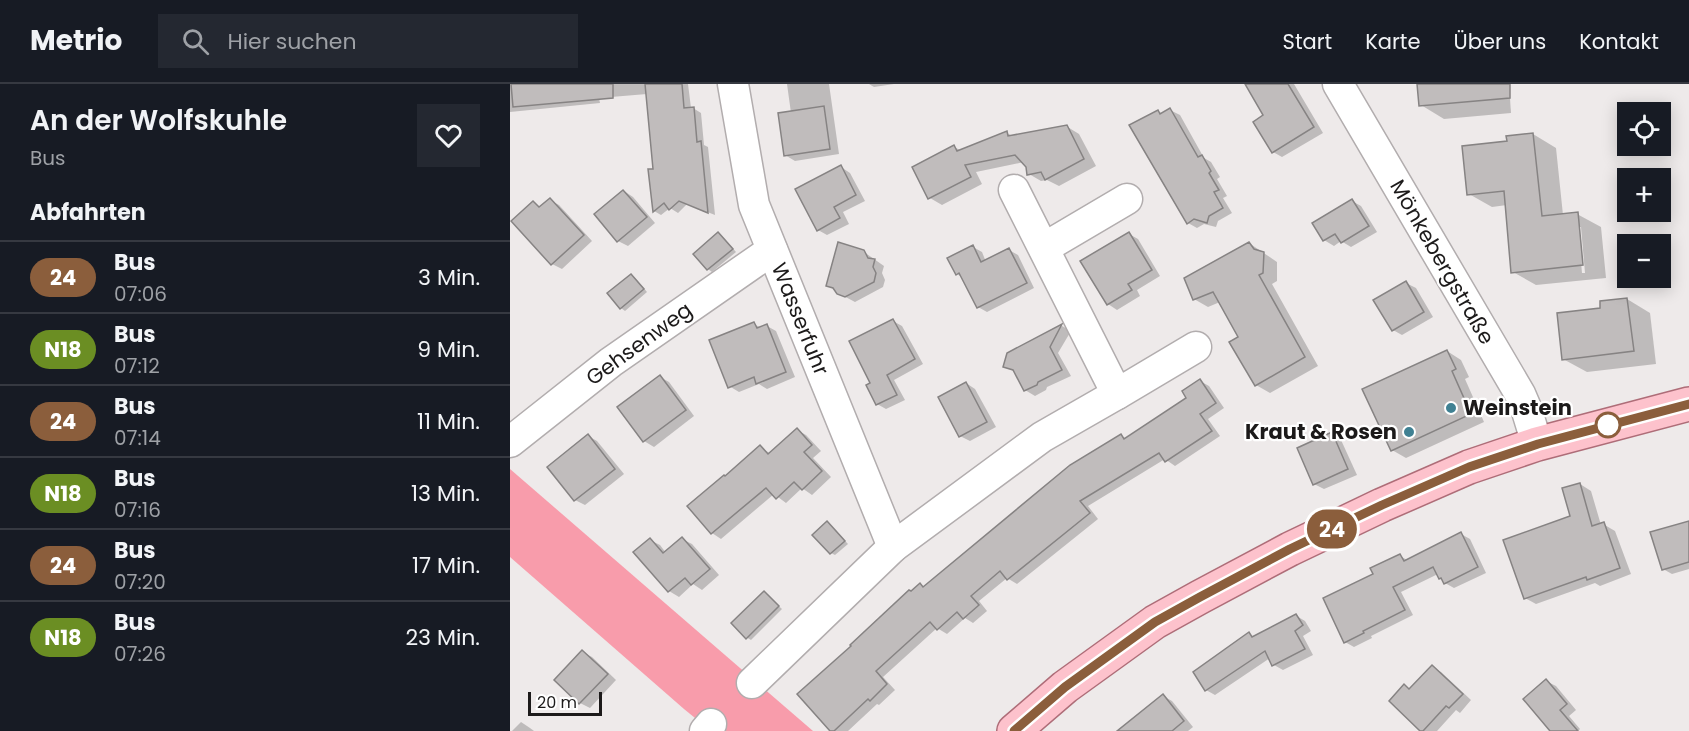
<!DOCTYPE html>
<html lang="de">
<head>
<meta charset="utf-8">
<style>
	:root { --surface:#171b24; --page:#242831; --text:#f1f3f6; --muted:#9ea1a6; --line:#363941 }
	body { margin:0; font-family:Poppins,sans-serif; background:var(--page); color:var(--text); height:100vh; display:flex; flex-direction:column; font-size:22px; white-space:nowrap }
	* { box-sizing:border-box; margin:0 }
	p { font-size:20px; color:var(--muted) }
	.icon { flex:none; width:33px; height:33px; fill:none; stroke:currentColor; stroke-width:2; stroke-linecap:round; stroke-linejoin:round }
	.map { position:relative; flex:1; overflow:hidden }
	.details { display:flex; flex-direction:column; background:var(--surface); width:510px }
	.details>* { flex:none }
	.badge { padding:0 12px; border-radius:20px; font-size:21px; line-height:39px }
	.controls { position:absolute; left:1107px; top:18px; display:grid; gap:12px }
	.controls a { display:grid; place-items:center; width:54px; height:54px; border-radius:0px; background:var(--surface); box-shadow:0 3px 15px #0003; font-size:30px }
	.scale { position:absolute; left:18px; bottom:15px; width:74px; box-sizing:border-box; padding-left:6px; border:3px solid #1c1a1a; border-top:0; font-size:16px; line-height:21px; white-space:nowrap; color:#1c1a1a; -webkit-text-stroke:4px #fff; paint-order:stroke }
	.map>.badge { position:absolute; translate:-50% -50%; box-shadow:0 0 0 3px #fff }
	h2 { padding:0 30px; font-size:22px; line-height:54px }
	.round { display:grid; place-items:center; flex:none; width:63px; height:63px; border-radius:0px; background:var(--page) }
	.overview { display:flex; align-items:center; justify-content:space-between; height:102px; padding:0 30px }
	h1 { font-size:28px; font-weight:600; line-height:45px }
	ul { padding:0; list-style:none }
	li { display:flex; align-items:center; gap:18px; height:72px; padding:0 30px; border-top:2px solid var(--line) }
	li div { flex:1 }
	li b { display:block; font-size:22px }
	li em { font-style:normal }
	li .badge { min-width:66px; font-weight:700; text-align:center }
	header { display:flex; align-items:center; gap:36px; box-sizing:border-box; height:84px; padding:0 30px; background:var(--surface); border-bottom:2px solid var(--line) }
	header strong { font-size:28px }
	nav { display:flex; gap:33px; margin-inline-start:auto; font-size:21px }
	.search { width:420px; height:54px; background:var(--page); display:flex; align-items:center; gap:15px; box-sizing:border-box; padding:0 21px; border-radius:0px; color:var(--muted); font-size:22px }
	main { display:flex; flex:1; min-height:0 }
	.map>svg:first-child { display:block }
</style>
</head>
<body>
<header>
<strong>Metrio</strong>
<div class="search"><svg class="icon" aria-label="search" viewBox="0 0 24 24"><circle cx="10" cy="10" r="6"/><path d="M15 15l6 6"/></svg>Hier suchen</div>
<nav><a>Start</a><a>Karte</a><a>Über uns</a><a>Kontakt</a></nav>
</header>
<main>
<section class="details">
<div class="overview"><div><h1>An der Wolfskuhle</h1><p>Bus</p></div><a class="round"><svg class="icon" aria-label="heart" viewBox="0 0 24 24"><path d="M12 20l-8-8c-3-5 5-10 8-4 3-6 11-1 8 4z"/></svg></a></div>
<h2>Abfahrten</h2>
<ul>
<li><span class="badge" style="background:#8b5e3c;color:#fff">24</span><div><b>Bus</b><p>07:06</p></div><em>3 Min.</em></li>
<li><span class="badge" style="background:#6b8e23;color:#fff">N18</span><div><b>Bus</b><p>07:12</p></div><em>9 Min.</em></li>
<li><span class="badge" style="background:#8b5e3c;color:#fff">24</span><div><b>Bus</b><p>07:14</p></div><em>11 Min.</em></li>
<li><span class="badge" style="background:#6b8e23;color:#fff">N18</span><div><b>Bus</b><p>07:16</p></div><em>13 Min.</em></li>
<li><span class="badge" style="background:#8b5e3c;color:#fff">24</span><div><b>Bus</b><p>07:20</p></div><em>17 Min.</em></li>
<li><span class="badge" style="background:#6b8e23;color:#fff">N18</span><div><b>Bus</b><p>07:26</p></div><em>23 Min.</em></li>
</ul>
</section>
<div class="map">
<svg width="1179" height="647" viewBox="0 0 1179 647">
	<rect width="100%" height="100%" fill="#eeeaea"/>
	<!-- green -->
	<path fill="#f89cab" d="M0,385L303,647H201L174,625L0,473Z"/>
	<!-- shadow -->
	<g fill="#0003" fill-rule="evenodd">
		<path d="M0,0H178L181,24H183L191,29L194,61L198,63L205,131L177,120L168,129L160,124L151,131L144,127L140,87L144,86L137,10L89,14L90,19L0,28Z"/>
		<path d="M277,0H319L329,70L285,77L275,71L281,29Z"/>
		<path d="M359,0H384L364,3Z"/>
		<path d="M737,0H784L813,49L772,73L763,68L755,32Z"/>
		<path d="M909,0H999L1001,29L934,35L911,21Z"/>
		<path d="M660,26L670,31L694,74L701,78L710,93L707,95L717,112L713,114L722,129L708,137L706,143L694,140L687,144L678,139L648,27L653,30Z"/>
		<path d="M556,42L569,50L586,82L549,102L537,96L531,97L519,90L517,83L514,78L466,88L472,100L432,121L420,114L444,63L452,67L497,49L504,53Z"/>
		<path d="M1023,50L1046,64L1053,131L1067,130L1091,143L1096,194L1026,201L1003,188L997,121L982,123L959,110L998,58ZM1068,143H1071L1075,189H1072Z"/>
		<path d="M331,83L340,89L355,117L333,128L339,140L317,151L308,146Z"/>
		<path d="M114,107L123,113L145,139L118,162L108,157Z"/>
		<path d="M40,116L49,121L82,157L52,185L42,180L24,119L31,124Z"/>
		<path d="M842,117L851,122L867,148L841,163L831,157L824,162L814,156L804,140Z"/>
		<path d="M209,150L213,153L226,168L202,188L198,185Z"/>
		<path d="M619,150L628,155L650,192L627,206L630,212L607,226L598,220Z"/>
		<path d="M739,159L767,178V197L762,200L808,282L760,309L746,301L721,259L730,254L710,218L698,223L684,215Z"/>
		<path d="M463,163L472,168L476,178L499,166L508,171L524,204L477,228L468,223L453,194L447,190Z"/>
		<path d="M354,168L374,182L372,189L375,196L373,203L345,218L328,209L326,206L317,201Z"/>
		<path d="M121,191L125,194L137,208L115,227L111,224L99,210Z"/>
		<path d="M896,199L906,204L923,233L892,251L883,246Z"/>
		<path d="M1117,215L1140,229L1146,280L1077,288L1053,275L1092,225Z"/>
		<path d="M383,237L392,242L413,280L384,296L395,316L376,325L367,320Z"/>
		<path d="M244,240L251,244L257,242L266,247L285,293L257,305L249,300L229,308L219,302Z"/>
		<path d="M552,242L561,247L548,269L561,292L537,303L536,306L525,312L515,306L504,287L495,282L498,270Z"/>
		<path d="M937,267L951,276L959,293L955,295L974,338L896,374L882,366Z"/>
		<path d="M150,293L159,298L184,332L144,363L134,357L109,323Z"/>
		<path d="M690,297L699,302L714,324L698,335L710,352L665,382L655,375L578,422L588,435L507,500L497,494L469,517L477,527L463,539L455,534L437,550L427,544L373,593L385,606L369,621L367,620L338,647H322L401,509L410,501L415,503L611,352L617,355L678,314Z"/>
		<path d="M456,299L465,305L486,343L460,357L450,352Z"/>
		<path d="M287,346L296,351L311,367L303,374L321,393L302,411L292,404L276,419L264,410L211,455L202,449L250,363L261,370Z"/>
		<path d="M821,350L831,356L847,391L814,405L804,400Z"/>
		<path d="M78,352L87,357L114,390L75,421L65,416Z"/>
		<path d="M1070,400L1081,407L1091,441L1093,440L1105,447L1121,490L1090,502L1085,499L1026,520L1015,514L1062,433Z"/>
		<path d="M317,439L321,442L338,460L325,471L321,469Z"/>
		<path d="M1179,439V485L1162,490L1153,485Z"/>
		<path d="M951,450L960,455L976,489L944,504L935,499L928,490L891,508L903,531L861,552L862,554L844,563L835,558L865,491L890,472L899,477Z"/>
		<path d="M172,455L182,460L209,491L192,506L183,500L169,513L159,507L126,468L140,456L150,461L156,469Z"/>
		<path d="M254,509L272,525L241,556L236,553Z"/>
		<path d="M785,531L795,537L801,547L793,552L803,571L773,586L764,581L760,574L705,611L696,606L739,550L744,553Z"/>
		<path d="M72,568L82,573L106,596L80,624L70,619L46,596Z"/>
		<path d="M922,583L931,588L961,616L950,629L946,626L927,647H912L894,602L901,606Z"/>
		<path d="M1036,597L1046,602L1066,626L1059,632L1070,645L1068,647H1042Z"/>
		<path d="M653,612L662,617L683,643L678,647H630Z"/>
		<path d="M11,638L20,644L24,647H2Z"/>
	</g>
	<!-- building -->
	<g fill="#c0bcbc" stroke="#868383" stroke-width="1.5">
		<path d="M1,0H103V14L3,23Z"/>
		<path d="M135,0H172L174,24L184,23L187,58L191,57L198,129L169,117L159,126L154,119L143,128L138,85H143Z"/>
		<path d="M735,0H778L804,43L762,69L743,38L753,31Z"/>
		<path d="M907,0H1000V14L909,22Z"/>
		<path d="M314,22L320,65L274,72L268,29Z"/>
		<path d="M660,24L688,73L692,71L701,87L699,89L709,106L704,108L713,124L699,132L697,139L684,135L677,140L619,41L648,26L650,30Z"/>
		<path d="M557,41L574,75L535,96L531,88L517,91L516,83L505,71L455,81L461,93L418,115L402,83L444,61L447,67L497,47L498,52Z"/>
		<path d="M1023,49L1032,132L1068,128L1073,181L1001,189L994,107L957,111L952,62L997,57L996,52Z"/>
		<path d="M331,81L346,111L324,123L330,134L307,147L285,105Z"/>
		<path d="M113,106L137,133L107,158L84,130Z"/>
		<path d="M40,114L74,151L41,181L1,137L23,117L29,123Z"/>
		<path d="M842,115L859,142L831,159L825,150L813,157L802,139Z"/>
		<path d="M208,148L223,165L197,186L183,170Z"/>
		<path d="M619,148L642,186L618,200L622,206L597,221L570,177Z"/>
		<path d="M328,158L354,166L358,174L365,175L363,183L366,189L364,198L335,213L327,210L323,204L316,202Z"/>
		<path d="M739,158L744,165L754,168L753,189L749,191L795,273L745,302L719,258L728,253L703,208L683,216L674,194Z"/>
		<path d="M463,161L471,178L499,164L517,199L467,224L449,189L446,191L437,174Z"/>
		<path d="M121,190L134,205L110,225L97,209Z"/>
		<path d="M896,197L914,228L882,247L863,216Z"/>
		<path d="M1117,214L1124,267L1052,276L1047,229L1090,224V217Z"/>
		<path d="M383,235L405,275L377,291L387,311L366,321L356,301L360,299L339,257Z"/>
		<path d="M244,238L247,244L257,240L276,288L246,300L244,293L218,304L199,256Z"/>
		<path d="M552,240L540,263L552,286L528,298L527,301L514,307L503,286L493,283L497,269Z"/>
		<path d="M937,266L946,285L942,287L961,330L881,367L852,305Z"/>
		<path d="M150,291L176,326L133,358L107,323Z"/>
		<path d="M690,295L706,319L690,330L702,347L655,378L649,369L570,417L580,429L497,496L490,487L461,512L469,521L453,535L447,528L427,546L420,538L366,587L377,600L360,617L358,615L324,647H320L287,610L341,562L340,561L399,506L401,507L410,499L413,503L560,381L611,350L614,355L676,314L672,307Z"/>
		<path d="M456,298L477,338L449,353L428,313Z"/>
		<path d="M287,344L302,361L294,368L312,387L292,406L284,398L266,415L256,404L201,450L177,422L214,391L215,392L250,361L258,370Z"/>
		<path d="M822,348L838,385L803,401L787,364Z"/>
		<path d="M78,350L105,385L64,417L37,383Z"/>
		<path d="M1070,399L1082,442L1094,438L1110,484L1077,496L1076,493L1014,515L993,456L1060,432L1052,404Z"/>
		<path d="M317,437L335,457L320,470L302,451Z"/>
		<path d="M1179,437V478L1152,486L1140,448Z"/>
		<path d="M951,448L968,483L934,500L931,494L929,495L923,483L883,503L895,526L853,547L854,549L834,559L813,514L863,490L860,484L890,470L894,477Z"/>
		<path d="M172,453L200,485L181,501L175,494L158,508L123,468L140,454L153,469Z"/>
		<path d="M254,507L269,522L236,555L221,539Z"/>
		<path d="M786,530L793,541L785,547L795,565L762,582L755,567L695,607L683,588L739,548L742,553Z"/>
		<path d="M72,566L98,590L69,620L44,596Z"/>
		<path d="M922,581L953,610L939,624L936,622L913,647H910L879,617L894,600L899,605Z"/>
		<path d="M1036,595L1057,620L1050,626L1068,647H1040L1013,615Z"/>
		<path d="M653,610L674,637L662,647H607Z"/>
	</g>
	<g fill="none" stroke-linecap="round" stroke-linejoin="round">
		<!-- minor casing -->
		<g stroke="#b2adae" stroke-width="33">
			<g id="minor">
				<path d="M223,0L244,121L383,463"/>
				<path d="M828,0L1010,310L1016,324L1027,360"/>
				<path d="M534,164L617,115"/>
				<path d="M607,310L686,263"/>
				<path d="M0,358L101,278L262,166"/>
				<path d="M242,599L383,463L532,353L607,310L504,106"/>
				<path d="M195,647L201,640"/>
			</g>
		</g>
		<!-- major casing -->
		<g stroke="#ae6d78" stroke-width="36">
			<path id="major" d="M504,647L555,603L645,538L690,513L780,465L872,421L959,383L1027,360L1179,320"/>
		</g>
		<!-- minor -->
		<use href="#minor" stroke="#fff" stroke-width="30"/>
		<!-- major -->
		<use href="#major" stroke="#fdc2cc" stroke-width="33"/>
	</g>
	<g fill="none" stroke-linecap="round" stroke-linejoin="round">
		<!-- line casing -->
		<g stroke="#fff" stroke-width="14">
			<path id="line" d="M504,647L555,603L645,538L690,513L780,465L872,421L959,383L1028,360L1179,320"/>
		</g>
		<!-- line -->
		<use href="#line" stroke="#8b5e3c" stroke-width="9"/>
	</g>
	<!-- markers -->
	<g fill="#408193" stroke="#fff" stroke-width="2">
		<circle cx="941" cy="324" r="6"/>
		<circle cx="899" cy="348" r="6"/>
	</g>
	<circle fill="#fff" stroke="#8b5e3c" stroke-width="3" cx="1098" cy="341" r="12"/>
	<g text-anchor="middle" stroke-width="4.5" stroke-linejoin="round" paint-order="stroke">
		<!-- street labels -->
		<g font-size="21" fill="#1c1a1a" stroke="#fff">
			<text transform="translate(932 178) rotate(60)" y="7">Mönkebergstraße</text>
			<text transform="translate(290 235) rotate(68)" y="7">Wasserfuhr</text>
			<text transform="translate(129 260) rotate(-36)" y="7">Gehsenweg</text>
		</g>
		<!-- poi labels -->
		<g font-size="21" font-weight="bold" fill="#1c1a1a" stroke="#fff" text-anchor="start">
			<text x="953" y="331">Weinstein</text>
			<text x="887" y="355" text-anchor="end">Kraut &amp; Rosen</text>
		</g>
	</g>
</svg>
<div class="controls">
<a><svg class="icon" aria-label="locate" viewBox="0 0 24 24"><circle cx="12" cy="12" r="6"/><path d="M12 2v4M12 18v4M2 12h4M18 12h4"/></svg></a>
<a>+</a>
<a>−</a>
</div>
<div class="scale">20 m</div>
<b class="badge" style="left:822px;top:445px;background:#8b5e3c;color:#fff">24</b>
</div>
</main>
</body>
</html>
